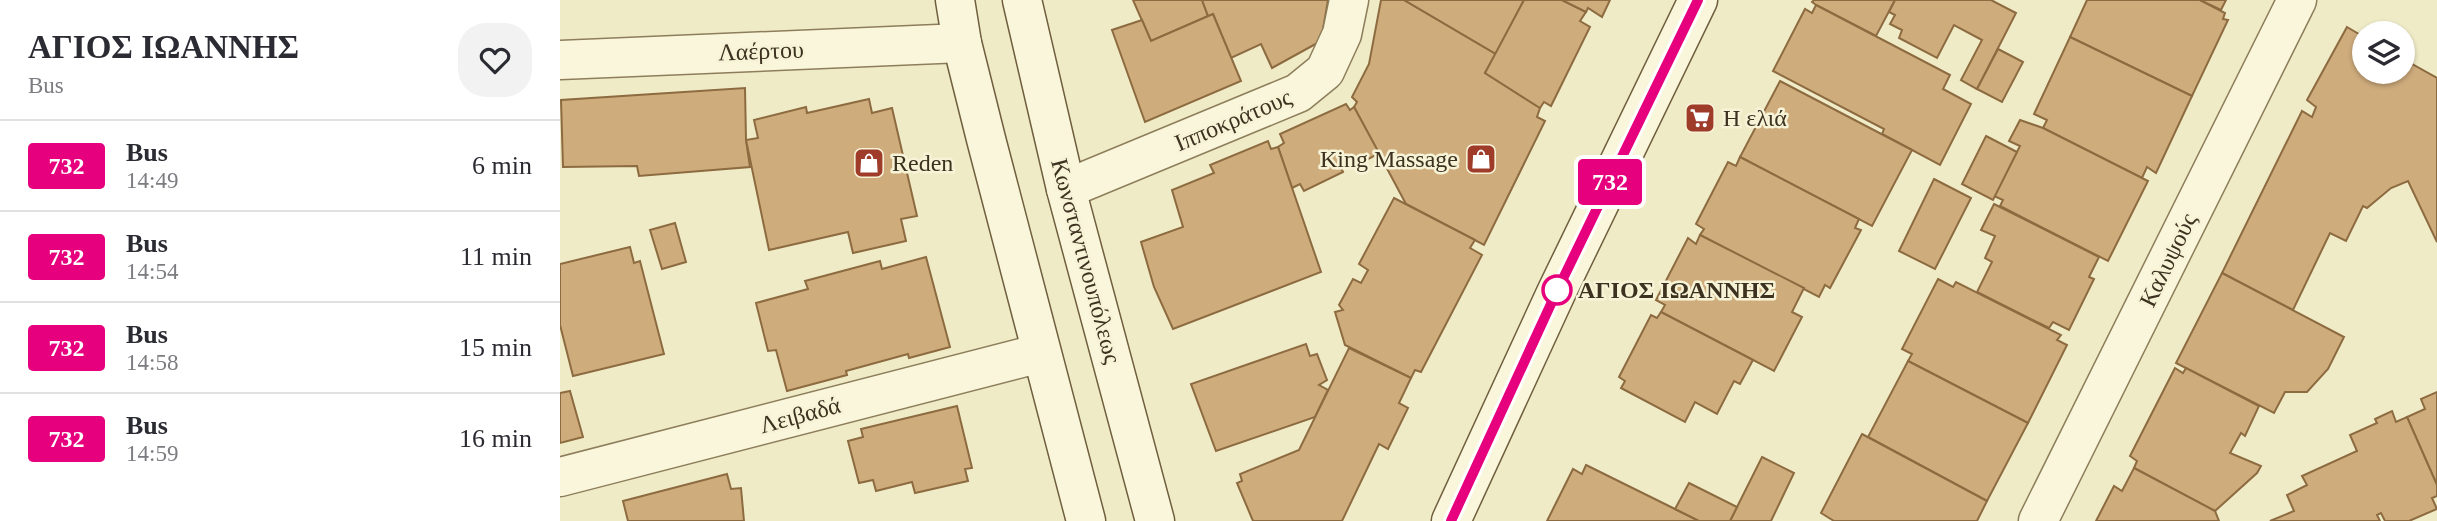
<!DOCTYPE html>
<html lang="en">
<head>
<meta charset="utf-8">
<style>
	:root { --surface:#fff; --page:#f2f2f3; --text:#2b2b33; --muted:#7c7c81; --line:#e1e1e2 }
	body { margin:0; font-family:Georgia,serif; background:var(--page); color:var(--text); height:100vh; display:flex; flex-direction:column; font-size:26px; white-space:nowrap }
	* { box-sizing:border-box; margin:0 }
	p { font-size:23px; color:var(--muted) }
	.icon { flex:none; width:38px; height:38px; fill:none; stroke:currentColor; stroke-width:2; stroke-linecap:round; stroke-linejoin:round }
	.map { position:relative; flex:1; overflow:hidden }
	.panel { display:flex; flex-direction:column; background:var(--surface); width:560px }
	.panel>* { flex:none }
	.badge { padding:0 14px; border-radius:5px; font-size:24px; line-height:46px }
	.controls { position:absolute; left:1792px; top:21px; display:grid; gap:14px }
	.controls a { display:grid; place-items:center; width:63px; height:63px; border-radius:50%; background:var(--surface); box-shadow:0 2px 5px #0004; font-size:35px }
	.map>.badge { position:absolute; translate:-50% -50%; box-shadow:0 0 0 4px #fff }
	.round { display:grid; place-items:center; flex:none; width:74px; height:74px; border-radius:28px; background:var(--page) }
	.headline { display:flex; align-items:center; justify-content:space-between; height:119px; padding:0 28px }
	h1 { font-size:33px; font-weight:600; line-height:52px }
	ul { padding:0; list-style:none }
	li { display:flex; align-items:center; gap:21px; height:91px; padding:0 28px; border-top:2px solid var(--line) }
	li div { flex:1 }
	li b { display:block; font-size:26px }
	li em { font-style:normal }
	li .badge { min-width:77px; font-weight:700; text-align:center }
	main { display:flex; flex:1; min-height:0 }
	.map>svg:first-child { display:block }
</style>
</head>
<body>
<main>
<section class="panel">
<div class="headline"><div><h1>ΑΓΙΟΣ ΙΩΑΝΝΗΣ</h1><p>Bus</p></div><a class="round"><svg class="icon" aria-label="heart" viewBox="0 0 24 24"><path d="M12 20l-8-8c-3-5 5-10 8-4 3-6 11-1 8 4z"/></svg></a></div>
<ul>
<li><span class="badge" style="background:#e6007e;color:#fff">732</span><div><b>Bus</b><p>14:49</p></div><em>6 min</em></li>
<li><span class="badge" style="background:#e6007e;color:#fff">732</span><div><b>Bus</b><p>14:54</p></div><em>11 min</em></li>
<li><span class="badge" style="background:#e6007e;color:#fff">732</span><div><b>Bus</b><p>14:58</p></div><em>15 min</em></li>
<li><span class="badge" style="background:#e6007e;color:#fff">732</span><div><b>Bus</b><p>14:59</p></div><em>16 min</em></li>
</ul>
</section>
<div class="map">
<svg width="1877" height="521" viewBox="0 0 1877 521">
	<rect width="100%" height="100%" fill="#f0ebc7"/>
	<!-- building -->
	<g fill="#cfac7c" stroke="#8d6b40" stroke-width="2">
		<path d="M573,0H642L648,16L591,41Z"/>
		<path d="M642,0H768L761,41L712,68L701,44L671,58L653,14L648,16Z"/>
		<path d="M821,0H844L936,54L925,73L980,108L977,117L985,121L924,245L846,204L794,107L797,102L792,97L809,64Z"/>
		<path d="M844,0H964L936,54Z"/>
		<path d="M964,0H1002L1026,12L1020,21L1030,27L991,106L984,102L980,108L925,73Z"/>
		<path d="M1002,0H1050L1042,17L1028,8L1026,12Z"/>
		<path d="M1254,0H1335L1316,36L1256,5L1252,2Z"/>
		<path d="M1335,0H1431L1456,13L1417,89L1401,80L1422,40L1394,25L1377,58L1339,38L1342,30L1330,24L1335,15L1329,12Z"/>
		<path d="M1527,0H1640L1665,13L1663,19L1668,20L1632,96L1510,37Z"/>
		<path d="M1640,0H1666L1661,10Z"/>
		<path d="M1256,5L1390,75L1383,89L1411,104L1380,165L1322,134L1324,129L1213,71L1245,9L1252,13Z"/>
		<path d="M653,14L681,81L585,122L552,30L582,20L591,41Z"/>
		<path d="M1787,27L1804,37V72H1843V59L1877,78V242L1848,181L1831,188L1807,208L1803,206L1786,241L1770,233L1733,310L1662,273L1742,111L1752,117L1756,107L1747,100Z"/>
		<path d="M1510,37L1632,96L1596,173L1587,167L1582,178L1483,128L1487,120L1474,114Z"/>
		<path d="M1438,49L1463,62L1442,102L1417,89Z"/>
		<path d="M1220,81L1352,150L1312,226L1180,157Z"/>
		<path d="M185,88L186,140L190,167L79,176L77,166L3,167L1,100Z"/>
		<path d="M309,99L312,113L332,108L357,216L341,219L346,241L293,253L288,232L209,250L186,140L198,138L194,120L246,107L247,113Z"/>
		<path d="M786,104L790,110L794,107L819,153L796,166L792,159L780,165L783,172L744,191L740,184L732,188L718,147L724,143L720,134Z"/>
		<path d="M1460,120L1483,128L1588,181L1548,261L1440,206L1443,200L1434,196L1460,146L1449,141Z"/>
		<path d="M1426,136L1457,152L1433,200L1402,184Z"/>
		<path d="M708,141L711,149L718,147L761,272L613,329L594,287L581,242L623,227L612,190L654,173L650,165Z"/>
		<path d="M1180,157L1299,219L1295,228L1301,230L1270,288L1265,285L1259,297L1140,235L1144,229L1136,224L1168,162L1176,166Z"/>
		<path d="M1374,179L1411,198L1375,269L1339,251Z"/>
		<path d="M834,198L915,240L910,248L922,255L861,372L855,370L851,378L785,345L775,312L783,310L779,305L793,279L801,283L808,270L799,264Z"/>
		<path d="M1434,204L1539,257L1529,277L1534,279L1509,330L1493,322L1489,328L1417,292L1432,262L1425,258L1435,236L1421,230Z"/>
		<path d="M115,223L126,262L102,269L90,230Z"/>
		<path d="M1140,235L1244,288L1232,312L1242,317L1214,371L1101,312L1105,305L1096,300L1128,238L1136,244Z"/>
		<path d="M70,247L74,263L80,261L104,354L13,376L0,325V264Z"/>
		<path d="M366,257L390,347L349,358L348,354L286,371L287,375L227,391L216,350L208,351L196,303L248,289L245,281L320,261L322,269Z"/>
		<path d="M1662,273L1784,337L1768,369L1747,392H1725L1714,413L1616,363Z"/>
		<path d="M1378,279L1393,287L1396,282L1501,335L1497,340L1507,345L1468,423L1348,361L1352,354L1342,349Z"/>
		<path d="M1101,312L1193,360L1180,384L1174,381L1157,414L1135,402L1125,422L1061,388L1065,381L1059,377L1091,315L1097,318Z"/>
		<path d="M746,344L750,356L757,354L767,380L759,385L768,390L755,417L656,451L631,384Z"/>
		<path d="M789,348L851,378L839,403L848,408L828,449L819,444L782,521H693L677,483L682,481L680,474L739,450Z"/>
		<path d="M1348,361L1468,423L1427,501L1308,437Z"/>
		<path d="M1615,368L1623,373L1626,368L1699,406L1685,436L1681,433L1670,453L1701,466L1697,473L1655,511L1574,468L1577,461L1570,456Z"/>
		<path d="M10,391L23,437L0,443V393Z"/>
		<path d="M1877,392V485L1847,417L1865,409L1861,399Z"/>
		<path d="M397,406L412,468L405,469L408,481L355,493L352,482L316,491L313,480L299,483L288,441L303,437L301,429Z"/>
		<path d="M1832,411L1836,422L1847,417L1877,485V496L1872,498L1877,509L1849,521H1825L1821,513L1817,515L1820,521H1710L1734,511L1727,495L1747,485L1742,476L1797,451L1790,435L1817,423L1815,419Z"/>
		<path d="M1302,434L1427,501L1417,521H1274L1261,513Z"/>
		<path d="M1202,457L1234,473L1211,521H1170Z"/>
		<path d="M1026,465L1115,509L1139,521H987L1013,469L1022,474Z"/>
		<path d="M1574,468L1655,511L1659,521H1536L1554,486L1562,491Z"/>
		<path d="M167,474L171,489L181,488L184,521H68L63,501Z"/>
		<path d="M1129,483L1177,507L1170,521H1139L1115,509Z"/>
	</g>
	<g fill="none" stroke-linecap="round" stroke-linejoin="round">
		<!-- street casing -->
		<g stroke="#8d7e5b" stroke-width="41">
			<g id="street">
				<path d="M0,60L402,43"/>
				<path d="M506,189L738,93L765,71L782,34L789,0"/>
				<path d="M0,477L481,353"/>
				<path d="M1478,521L1737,0"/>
			</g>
		</g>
		<!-- secondary casing -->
		<g stroke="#6f5f3e" stroke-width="41">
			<g id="secondary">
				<path d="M395,0L402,43L426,139L526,521"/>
				<path d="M462,0L506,189L595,521"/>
				<path d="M891,521L996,293L1138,0"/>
			</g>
		</g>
		<!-- street -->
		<use href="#street" stroke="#faf6db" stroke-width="38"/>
		<!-- secondary -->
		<use href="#secondary" stroke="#faf6db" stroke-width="38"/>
	</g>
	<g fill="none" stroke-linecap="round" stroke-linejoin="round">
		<!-- line casing -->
		<g stroke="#fff" stroke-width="16">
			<path id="line" d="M891,521L996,293L1138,0"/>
		</g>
		<!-- line -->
		<use href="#line" stroke="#e6007e" stroke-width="10"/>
	</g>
	<!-- icons -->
	<defs>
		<g id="supermarket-square" transform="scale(1.575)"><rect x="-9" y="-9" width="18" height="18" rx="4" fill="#9e3b29" stroke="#f7f3d7"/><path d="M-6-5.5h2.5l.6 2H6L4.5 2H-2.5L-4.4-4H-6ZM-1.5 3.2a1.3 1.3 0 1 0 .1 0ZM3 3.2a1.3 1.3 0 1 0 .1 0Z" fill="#fff"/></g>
		<g id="shop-square" transform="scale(1.575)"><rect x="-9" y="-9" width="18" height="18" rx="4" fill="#9e3b29" stroke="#f7f3d7"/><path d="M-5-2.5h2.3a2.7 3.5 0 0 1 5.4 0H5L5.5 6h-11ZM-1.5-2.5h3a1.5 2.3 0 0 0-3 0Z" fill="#fff"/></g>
	</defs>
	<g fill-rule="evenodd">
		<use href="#supermarket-square" x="1140" y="118"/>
		<use href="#shop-square" x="921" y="159"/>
		<use href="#shop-square" x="309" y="163"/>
	</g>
	<!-- markers -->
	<circle fill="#fff" stroke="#e6007e" stroke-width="3.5" cx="997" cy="290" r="14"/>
	<g text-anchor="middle" stroke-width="5" stroke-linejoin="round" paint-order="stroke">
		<!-- street labels -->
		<g font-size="24" fill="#3d3220" stroke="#f7f3d7">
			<text transform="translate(201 51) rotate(-2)" y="8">Λαέρτου</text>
			<text transform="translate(673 120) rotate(-23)" y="8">Ιπποκράτους</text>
			<text transform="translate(1608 260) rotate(-64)" y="8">Καλυψούς</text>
			<text transform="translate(526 261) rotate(75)" y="8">Κωνσταντινουπόλεως</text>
			<text transform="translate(240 415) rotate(-15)" y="8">Λειβαδά</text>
		</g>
		<!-- poi labels -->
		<g font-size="24" fill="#3d3220" stroke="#f7f3d7" text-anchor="start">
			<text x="1163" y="126">Η ελιά</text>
			<text x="898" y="167" text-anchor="end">King Massage</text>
			<text x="332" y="171">Reden</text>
		</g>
		<!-- stop labels -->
		<g font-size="24" font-weight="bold" fill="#3d3220" stroke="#f7f3d7" text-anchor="start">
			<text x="1018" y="298">ΑΓΙΟΣ ΙΩΑΝΝΗΣ</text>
		</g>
	</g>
</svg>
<div class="controls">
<a><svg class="icon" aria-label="layers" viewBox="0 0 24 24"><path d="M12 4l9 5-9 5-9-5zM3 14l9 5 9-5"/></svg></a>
</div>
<b class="badge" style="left:1050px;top:182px;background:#e6007e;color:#fff">732</b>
</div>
</main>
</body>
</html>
